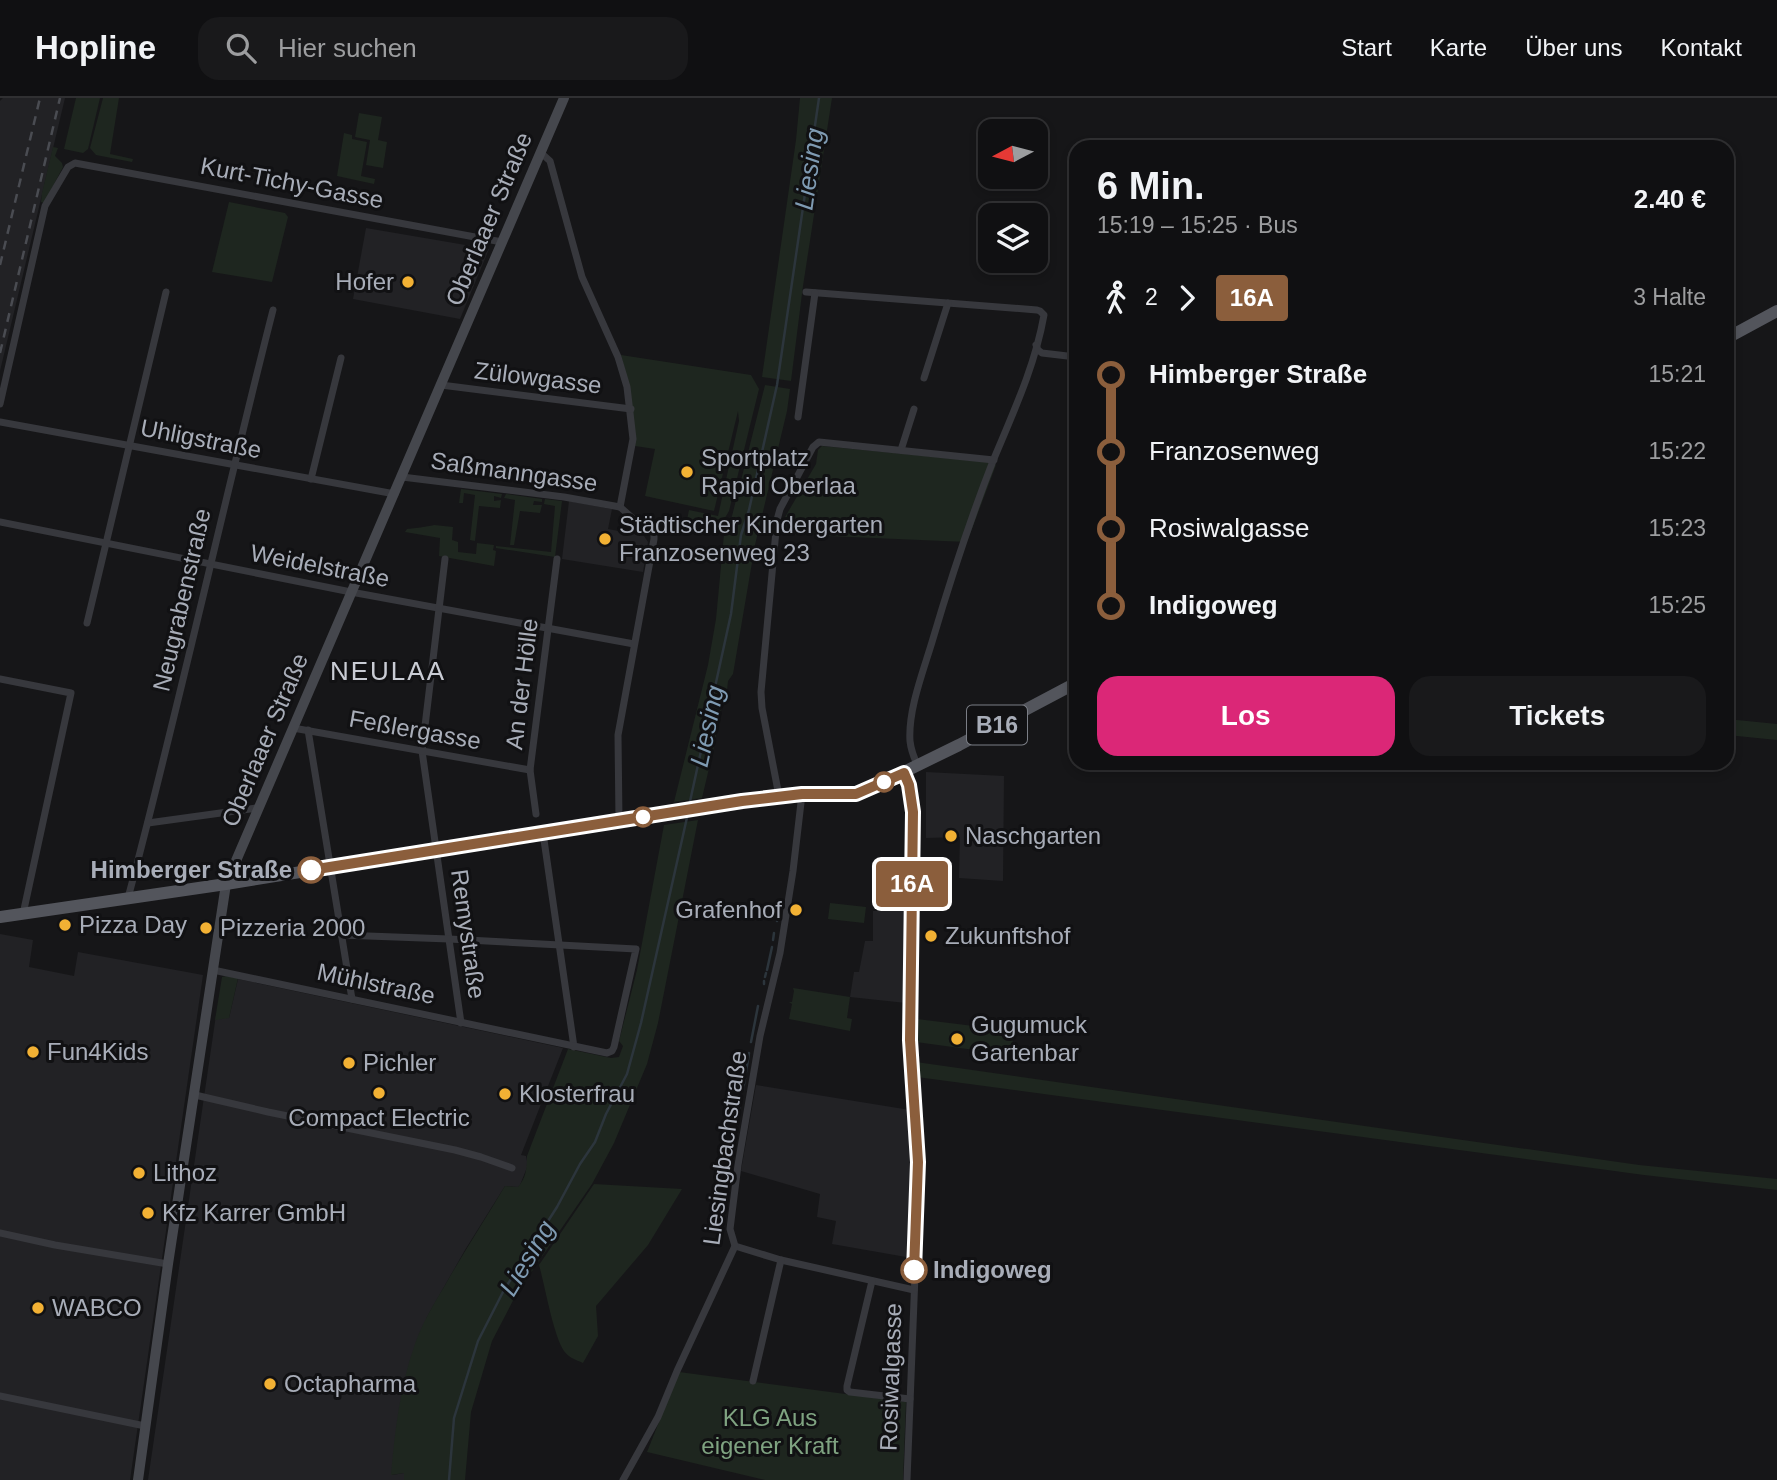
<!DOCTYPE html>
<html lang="de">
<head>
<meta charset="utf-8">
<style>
	:root { --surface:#101012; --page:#19191b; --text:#f1f3f6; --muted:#9c9d9f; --line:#303032; --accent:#db2777 }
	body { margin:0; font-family:Arial,sans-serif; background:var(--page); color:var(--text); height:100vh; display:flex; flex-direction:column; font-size:26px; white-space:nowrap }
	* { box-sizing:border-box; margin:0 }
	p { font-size:23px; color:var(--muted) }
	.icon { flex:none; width:38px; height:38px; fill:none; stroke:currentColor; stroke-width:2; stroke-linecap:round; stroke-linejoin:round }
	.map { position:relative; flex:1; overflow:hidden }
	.side { position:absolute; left:1069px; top:42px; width:665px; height:630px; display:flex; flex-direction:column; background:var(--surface); border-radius:21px; box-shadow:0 4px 10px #0003,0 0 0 2px var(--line) }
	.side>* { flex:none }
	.badge { padding:0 14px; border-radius:5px; font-size:24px; line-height:46px }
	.needle { width:46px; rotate:263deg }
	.tools { position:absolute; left:978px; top:21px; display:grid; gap:14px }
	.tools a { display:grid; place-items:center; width:70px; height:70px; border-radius:14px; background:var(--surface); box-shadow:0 4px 10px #0003,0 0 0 2px var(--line); font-size:35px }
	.map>.badge { position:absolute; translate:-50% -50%; box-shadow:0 0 0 4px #fff }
	.legs { display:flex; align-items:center; gap:10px; height:77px; padding:0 28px; font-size:23px }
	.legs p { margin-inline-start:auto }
	.head { display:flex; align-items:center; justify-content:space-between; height:119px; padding:0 28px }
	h1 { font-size:38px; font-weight:800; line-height:52px }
	.button { display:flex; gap:14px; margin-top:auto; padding:14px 28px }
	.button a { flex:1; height:80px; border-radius:21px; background:var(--accent); color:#fff; font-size:28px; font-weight:800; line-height:80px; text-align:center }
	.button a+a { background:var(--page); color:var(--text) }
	ul { padding:0 28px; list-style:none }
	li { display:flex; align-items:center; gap:24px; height:77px; font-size:26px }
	li i { display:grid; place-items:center; width:10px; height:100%; margin:0 9px; background:currentColor }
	li i::after { content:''; width:18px; height:18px; margin:-9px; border:5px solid; border-radius:50%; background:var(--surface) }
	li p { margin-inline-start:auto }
	li:first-child i { background:linear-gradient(#0000 50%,currentColor 0) }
	li:last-child i { background:linear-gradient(currentColor 50%,#0000 0) }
	header { display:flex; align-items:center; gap:42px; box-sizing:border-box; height:98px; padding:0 35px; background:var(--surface); border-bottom:2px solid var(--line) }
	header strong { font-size:33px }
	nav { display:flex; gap:38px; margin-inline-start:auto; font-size:24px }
	.search { width:490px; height:63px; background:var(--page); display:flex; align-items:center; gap:18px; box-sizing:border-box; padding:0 24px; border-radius:21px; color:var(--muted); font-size:26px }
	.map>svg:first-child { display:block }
</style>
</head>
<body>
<header>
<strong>Hopline</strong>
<div class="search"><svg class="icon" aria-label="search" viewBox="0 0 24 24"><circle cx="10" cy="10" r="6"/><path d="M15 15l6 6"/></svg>Hier suchen</div>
<nav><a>Start</a><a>Karte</a><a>Über uns</a><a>Kontakt</a></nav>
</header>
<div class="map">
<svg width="1777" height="1382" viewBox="0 0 1777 1382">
	<rect width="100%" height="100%" fill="#161618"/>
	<!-- built -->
	<g fill="#222225">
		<path d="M3,0H65L0,273V3Z"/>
		<path d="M366,130L489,151L460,221L353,201Z"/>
		<path d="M569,403L612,411L608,431L644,438L648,444L643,474L562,461Z"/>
		<path d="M926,674L1004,678L1003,783L959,780L960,739L926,740Z"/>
		<path d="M891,806L908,808L906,905L850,899L854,874H859L865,843H873V813H890Z"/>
		<path d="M0,836L33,842L29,869L74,878L78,854L203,877L130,1382H0Z"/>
		<path d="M238,881L563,950L521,1057L526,1058L528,1067L520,1087L518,1089L505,1088L465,1152L427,1219L392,1377L404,1375V1382H148L216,917L229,920Z"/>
		<path d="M756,987L910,1012L911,1054L906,1159L832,1146L836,1123L817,1119L820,1096L741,1073Z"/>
	</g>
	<!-- green -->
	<g fill="#1e261f">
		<path d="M76,0H100L88,51L83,55L64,51Z"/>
		<path d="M103,0H119L110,56L133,61L132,64L96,57L90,50Z"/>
		<path d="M800,0H832L803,188L791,283L762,279L796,42Z"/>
		<path d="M359,15L382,19L378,42L387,44L383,70L366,67L370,42L355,39Z"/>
		<path d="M344,35L352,37V41L367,44L361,78L375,81L374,86L337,78Z"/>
		<path d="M53,49L58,50L55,58L62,65L63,69L44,105L41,104L42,95Z"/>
		<path d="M229,104L285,115L288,119L272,184L212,174Z"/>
		<path d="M621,257L751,277L759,291L729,413L720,428L687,422L689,412L718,418L739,323L738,313L714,413L645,398L655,351L635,348L630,292Z"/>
		<path d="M765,287L790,291L787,313L755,447L733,576L728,583L726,602L724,603L718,623L715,645L702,700L674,704L708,567L716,521L724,436L732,418Z"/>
		<path d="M822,348L988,364L996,367L967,444L781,436V426L816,366L818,352Z"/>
		<path d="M461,391L502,396L501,400L494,398V403L501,402L500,410L479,408L475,443L470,442L475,397L464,395L463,405H459Z"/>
		<path d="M506,396L542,401V404L534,403L533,407H542L540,415L520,413L514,447H510L515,402L504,400Z"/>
		<path d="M545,401L562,403L555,459L496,450V448L551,454L555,408L544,406Z"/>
		<path d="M434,427L453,429L452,442L458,444V454L476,456L477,445L494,447L493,452L496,453L494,468L439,458L440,440L405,434L407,431C409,431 432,428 434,427Z"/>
		<path d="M1727,621L1777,626V642L1727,637Z"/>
		<path d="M698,722L658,925L647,966L614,1045L592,1086L517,1195L492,1243L471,1314L465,1382H404V1375L391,1377C395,1332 400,1288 415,1246C422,1226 433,1207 444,1189C463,1155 485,1122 505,1088L518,1089C526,1080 527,1070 527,1058L568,951L611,960L619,959L623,948L619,943L637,872L664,727Z"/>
		<path d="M830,805L866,809L864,825L828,821Z"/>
		<path d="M226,878L238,880L229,920L215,922L222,879Z"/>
		<path d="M793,890L850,899L847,920L852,921L850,933L789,921L792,906L789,904H792L794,893Z"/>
		<path d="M917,921L1014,933L1011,957L916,944Z"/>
		<path d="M916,964L1639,1067L1777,1081V1092L1644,1077L917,979Z"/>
		<path d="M594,1086L682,1091L648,1147L596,1208L598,1238L583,1265C576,1262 568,1259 564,1253C553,1236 545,1188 539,1167Z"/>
		<path d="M679,1274L906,1304L903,1382H765L647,1354Z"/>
	</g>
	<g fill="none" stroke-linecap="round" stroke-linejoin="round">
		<!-- stream -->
		<g stroke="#2c353c" stroke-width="2.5">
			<path d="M689,708L731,516L741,437L749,412L777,287L819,0"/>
			<path d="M777,823L778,818"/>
			<path d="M773,842L774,835"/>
			<path d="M767,872L772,849"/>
			<path d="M765,879L766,875"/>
			<path d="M764,886V883"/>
			<path d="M751,944L758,908"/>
			<path d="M746,974L749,955"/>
			<path d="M743,992L745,980"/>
			<path d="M740,1004L741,999"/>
			<path d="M739,1011L740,1007"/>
			<path d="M738,1017L739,1014"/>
			<path d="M734,1039L737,1024"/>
			<path d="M449,1382L454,1320L478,1243L504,1192L557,1109L580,1066L595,1044L606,1016L627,976L641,925L688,715"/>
		</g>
		<!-- minor -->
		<g stroke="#37383d" stroke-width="7">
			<path d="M540,54L550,63L582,179L618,259L627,289L633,341L620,409"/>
			<path d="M806,194L1037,212L1040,213L1044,217C1035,268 1013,315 993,363C970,422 950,483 932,544C923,574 908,612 910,643C911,652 914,660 918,668"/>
			<path d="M1036,247L1038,252L1042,255L1076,259"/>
			<path d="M924,280L948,205"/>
			<path d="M441,287L631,311"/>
			<path d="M0,306L45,108L68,69L75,65L502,144"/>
			<path d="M798,319L815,195"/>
			<path d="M0,324L395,396"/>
			<path d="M901,352L914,311"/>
			<path d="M402,379L564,399L620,409"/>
			<path d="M311,381L341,260"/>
			<path d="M0,424L351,494L634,546"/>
			<path d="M445,461L422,653L461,925"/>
			<path d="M87,525L166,194"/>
			<path d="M0,581L71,595L23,816"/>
			<path d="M293,630L530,672"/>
			<path d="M308,632L352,901"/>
			<path d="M904,675L909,687L913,714L910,942L918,1064V1100L907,1382"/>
			<path d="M779,698L762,610L761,594L777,422L780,411L813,349L819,344L994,362"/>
			<path d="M536,716L530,672L557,461"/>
			<path d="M619,722L618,637L654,441V433L649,427L638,425L620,409"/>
			<path d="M148,725L257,710"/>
			<path d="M543,735L574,949"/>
			<path d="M128,800C180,605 223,407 273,212"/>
			<path d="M213,872L607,955L612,953L614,949L636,851L449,841L341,837"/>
			<path d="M195,997L268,1014L455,1052L481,1059L512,1070"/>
			<path d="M0,1135L55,1147L168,1166"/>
			<path d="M735,1148L781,1162L914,1192"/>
			<path d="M872,1183L847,1288V1292L850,1294L910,1301"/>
			<path d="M753,1283L781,1162"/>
			<path d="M0,1298L145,1328"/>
			<path d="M623,1382L658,1319L677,1273L735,1148L730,1131L738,1067L760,938L780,855L793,773L802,696"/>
		</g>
		<!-- secondary -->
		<path stroke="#45474d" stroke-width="10" d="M138,1382L168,1166L226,786L564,0"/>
		<!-- primary -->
		<g stroke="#53555c" stroke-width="12">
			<path d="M1727,240L1777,213"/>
			<path d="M0,819L226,786L742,703L808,696L844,697L861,695L959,647L1076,585"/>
		</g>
		<!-- rail -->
		<g stroke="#4a4c52" stroke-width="2.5" stroke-dasharray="9 7" stroke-linecap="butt">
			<path d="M0,167L40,0"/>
			<path d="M0,255L60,0"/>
		</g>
	</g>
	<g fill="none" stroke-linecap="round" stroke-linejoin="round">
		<!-- line-1 casing -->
		<g stroke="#fff" stroke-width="16">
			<path id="line-1" d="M311,772L742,703L802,696H856L904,675L909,687L913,714L910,942L918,1064L914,1172"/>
		</g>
		<!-- line-1 -->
		<use href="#line-1" stroke="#8b5e3c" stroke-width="10"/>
	</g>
	<!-- markers -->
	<g fill="#f2b134" stroke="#111113" stroke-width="2.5">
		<circle cx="408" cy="184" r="7"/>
		<circle cx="687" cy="374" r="7"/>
		<circle cx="605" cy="441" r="7"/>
		<circle cx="951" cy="738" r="7"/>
		<circle cx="796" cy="812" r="7"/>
		<circle cx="65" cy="827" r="7"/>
		<circle cx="206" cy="830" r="7"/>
		<circle cx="931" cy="838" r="7"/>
		<circle cx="957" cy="941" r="7"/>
		<circle cx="33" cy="954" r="7"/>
		<circle cx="349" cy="965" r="7"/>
		<circle cx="379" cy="995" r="7"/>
		<circle cx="505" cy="996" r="7"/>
		<circle cx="139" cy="1075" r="7"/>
		<circle cx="148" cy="1115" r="7"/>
		<circle cx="38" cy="1210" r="7"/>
		<circle cx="270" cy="1286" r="7"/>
	</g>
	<g fill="#fff" stroke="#8b5e3c" stroke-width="3.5">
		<circle cx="884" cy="684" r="9"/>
		<circle cx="643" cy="719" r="9"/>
		<circle cx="311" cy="772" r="12"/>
		<circle cx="914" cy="1172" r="12"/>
	</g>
	<g text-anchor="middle" stroke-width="6" stroke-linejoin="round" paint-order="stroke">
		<!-- shield labels -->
		<rect fill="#111113" stroke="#7b7e86" stroke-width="2" x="967" y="607.5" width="60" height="39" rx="5"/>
		<g font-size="23" font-weight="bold" fill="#a8adb8">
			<text x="997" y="635">B16</text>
		</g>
		<!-- street labels -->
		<g font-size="24" fill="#a8adb8" stroke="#111113">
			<text transform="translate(292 85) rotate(11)" y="8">Kurt-Tichy-Gasse</text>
			<text transform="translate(489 121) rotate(-67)" y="8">Oberlaaer Straße</text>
			<text transform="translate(538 280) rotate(7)" y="8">Zülowgasse</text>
			<text transform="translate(201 341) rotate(11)" y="8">Uhligstraße</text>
			<text transform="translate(514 374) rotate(8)" y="8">Saßmanngasse</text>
			<text transform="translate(320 468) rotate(11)" y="8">Weidelstraße</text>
			<text transform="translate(182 502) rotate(-77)" y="8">Neugrabenstraße</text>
			<text transform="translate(522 586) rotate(-83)" y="8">An der Hölle</text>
			<text transform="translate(415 632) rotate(10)" y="8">Feßlergasse</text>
			<text transform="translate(265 642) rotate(-67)" y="8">Oberlaaer Straße</text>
			<text transform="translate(468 836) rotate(82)" y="8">Remystraße</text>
			<text transform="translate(376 886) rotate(12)" y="8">Mühlstraße</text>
			<text transform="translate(725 1050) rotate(-82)" y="8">Liesingbachstraße</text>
			<text transform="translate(891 1279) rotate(-88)" y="8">Rosiwalgasse</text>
		</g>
		<!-- poi labels -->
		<g font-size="24" fill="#a8adb8" stroke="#111113" text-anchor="start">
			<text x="394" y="192" text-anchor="end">Hofer</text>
			<text x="701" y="368">Sportplatz<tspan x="701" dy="28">Rapid Oberlaa</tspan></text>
			<text x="619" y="435">Städtischer Kindergarten<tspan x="619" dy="28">Franzosenweg 23</tspan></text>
			<text x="965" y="746">Naschgarten</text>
			<text x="782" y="820" text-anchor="end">Grafenhof</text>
			<text x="79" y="835">Pizza Day</text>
			<text x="220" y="838">Pizzeria 2000</text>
			<text x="945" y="846">Zukunftshof</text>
			<text x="971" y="935">Gugumuck<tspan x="971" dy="28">Gartenbar</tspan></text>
			<text x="47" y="962">Fun4Kids</text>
			<text x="363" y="973">Pichler</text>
			<text x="519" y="1004">Klosterfrau</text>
			<text x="379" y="1028" text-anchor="middle">Compact Electric</text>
			<text x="153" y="1083">Lithoz</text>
			<text x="162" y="1123">Kfz Karrer GmbH</text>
			<text x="52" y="1218">WABCO</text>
			<text x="284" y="1294">Octapharma</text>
		</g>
		<!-- stop labels -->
		<g font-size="24" font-weight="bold" fill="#a8adb8" stroke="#111113" text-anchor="end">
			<text x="292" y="780">Himberger Straße</text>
			<text x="933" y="1180" text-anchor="start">Indigoweg</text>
		</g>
		<!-- park labels -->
		<g font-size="24" fill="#7fa381" stroke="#111113">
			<text x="770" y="1328">KLG Aus<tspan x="770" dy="28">eigener Kraft</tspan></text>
		</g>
		<!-- water labels -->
		<g font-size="26" font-style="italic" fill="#7f9bb3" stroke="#111113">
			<text transform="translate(809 71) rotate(-82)" y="9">Liesing</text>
			<text transform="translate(707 628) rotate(-78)" y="9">Liesing</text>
			<text transform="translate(527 1160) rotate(-59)" y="9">Liesing</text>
		</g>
		<!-- neighbourhood labels -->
		<g font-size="26" letter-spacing="2" fill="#c9ccd4" stroke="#111113">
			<text x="388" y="582">NEULAA</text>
		</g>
	</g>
</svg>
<div class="tools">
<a><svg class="needle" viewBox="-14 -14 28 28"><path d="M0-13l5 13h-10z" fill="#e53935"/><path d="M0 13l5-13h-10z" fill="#9c9d9f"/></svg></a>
<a><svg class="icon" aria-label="layers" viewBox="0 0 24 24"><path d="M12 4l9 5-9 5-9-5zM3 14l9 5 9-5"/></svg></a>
</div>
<b class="badge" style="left:912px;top:786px;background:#8b5e3c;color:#fff">16A</b>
<section class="side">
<div class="head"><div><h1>6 Min.</h1><p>15:19 – 15:25 · Bus</p></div><b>2.40 €</b></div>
<div class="legs"><svg class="icon" aria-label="walk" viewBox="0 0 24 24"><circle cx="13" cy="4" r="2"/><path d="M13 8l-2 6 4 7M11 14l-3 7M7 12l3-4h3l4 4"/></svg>2<svg class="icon" aria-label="forward" viewBox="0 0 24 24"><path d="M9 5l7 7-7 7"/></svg><b class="badge" style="background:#8b5e3c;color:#fff">16A</b><p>3 Halte</p></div>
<ul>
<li><i style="color:#8b5e3c"></i><b>Himberger Straße</b><p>15:21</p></li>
<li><i style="color:#8b5e3c"></i><span>Franzosenweg</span><p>15:22</p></li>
<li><i style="color:#8b5e3c"></i><span>Rosiwalgasse</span><p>15:23</p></li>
<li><i style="color:#8b5e3c"></i><b>Indigoweg</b><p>15:25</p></li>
</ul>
<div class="button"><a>Los</a><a>Tickets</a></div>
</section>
</div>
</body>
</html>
